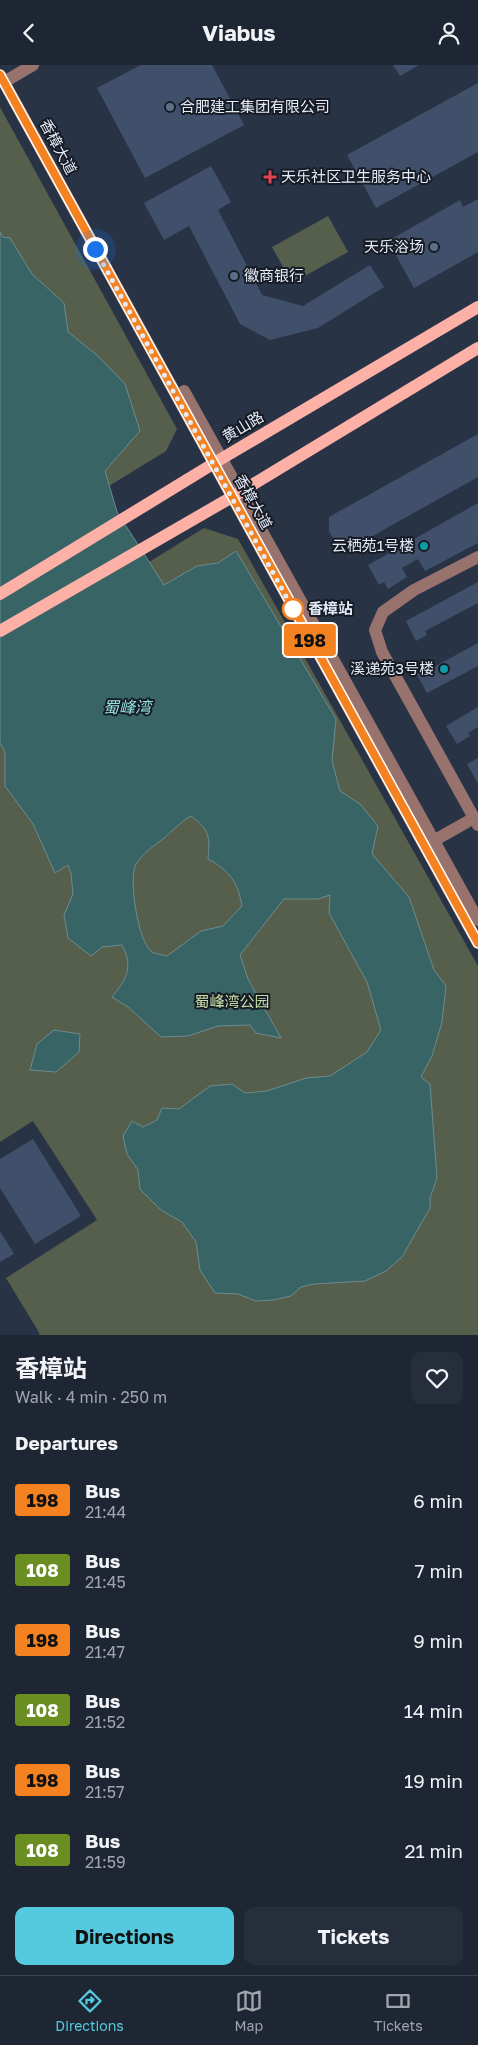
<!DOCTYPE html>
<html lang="en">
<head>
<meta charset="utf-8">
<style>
	:root { --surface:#1e2634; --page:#262e3c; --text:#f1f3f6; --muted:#a1a5ac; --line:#3c434f; --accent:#55cadf }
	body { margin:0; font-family:"Golos Text","Noto Sans SC",sans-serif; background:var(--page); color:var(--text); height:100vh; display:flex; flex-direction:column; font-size:19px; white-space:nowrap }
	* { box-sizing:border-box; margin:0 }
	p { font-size:16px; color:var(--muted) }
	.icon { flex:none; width:28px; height:28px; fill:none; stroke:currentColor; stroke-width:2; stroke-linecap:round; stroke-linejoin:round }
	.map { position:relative; height:1270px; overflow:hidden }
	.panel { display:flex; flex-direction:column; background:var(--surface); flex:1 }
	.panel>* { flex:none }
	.badge { padding:0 10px; border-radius:4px; font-size:18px; line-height:32px }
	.you { position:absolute; width:25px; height:25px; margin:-12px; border:4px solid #fff; border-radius:50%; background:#1a73e8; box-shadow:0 0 0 8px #1a73e833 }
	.map>.badge { position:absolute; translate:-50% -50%; box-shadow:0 0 0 2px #fff }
	h2 { padding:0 15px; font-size:19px; line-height:45px }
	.round { display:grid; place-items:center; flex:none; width:52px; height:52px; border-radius:10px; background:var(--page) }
	.headline { display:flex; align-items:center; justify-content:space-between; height:85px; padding:0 15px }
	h1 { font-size:24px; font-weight:700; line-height:38px }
	.primary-button { display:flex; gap:10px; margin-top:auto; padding:10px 15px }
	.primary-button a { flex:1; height:58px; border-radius:10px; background:var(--accent); color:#111; font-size:20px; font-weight:700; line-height:58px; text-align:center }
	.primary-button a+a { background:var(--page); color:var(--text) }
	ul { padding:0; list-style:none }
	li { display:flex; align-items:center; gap:15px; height:70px; padding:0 15px }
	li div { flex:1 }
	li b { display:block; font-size:19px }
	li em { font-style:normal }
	li .badge { min-width:55px; font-weight:700; text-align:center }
	header { display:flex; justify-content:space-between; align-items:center; height:65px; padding:0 15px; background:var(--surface); font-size:22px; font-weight:700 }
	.tab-bar { display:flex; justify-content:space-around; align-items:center; height:70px; border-top:1px solid var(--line); background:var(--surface); font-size:14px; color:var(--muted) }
	.tab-bar a { display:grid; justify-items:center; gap:2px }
	.tab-bar .on { color:var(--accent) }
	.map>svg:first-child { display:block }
</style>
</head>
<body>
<header><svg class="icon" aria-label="back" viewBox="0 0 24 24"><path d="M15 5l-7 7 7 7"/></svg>Viabus<svg class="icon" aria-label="person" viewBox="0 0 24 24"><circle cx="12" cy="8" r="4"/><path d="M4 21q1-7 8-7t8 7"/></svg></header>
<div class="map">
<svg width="478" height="1270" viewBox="0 0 478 1270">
	<rect width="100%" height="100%" fill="#283346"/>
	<!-- green -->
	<g fill="#565f4b">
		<path d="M0,42L177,364L166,386L0,488Z"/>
		<path d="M328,151L348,187L292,218L272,182Z"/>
		<path d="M204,463L238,474L478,901V1270H38L40,1269L6,1213L97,1155L33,1056L0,1077V589Z"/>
	</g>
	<!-- water -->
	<g fill="#396465" stroke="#6c8c91" fill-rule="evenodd">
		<path d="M0,167L3,172L10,173L32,209L64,238L68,267L98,291L125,319L140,366L105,406L117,447L164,520L197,501L218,498L236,486L336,654L332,696L340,726L360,739L378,761L372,789L409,832L434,905L446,921L442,957L432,991L421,1012L430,1019L437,1113L430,1133V1143L402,1192L386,1206L365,1216L314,1219L301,1222L291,1231L274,1235L256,1236L238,1229L215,1228L200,1205L196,1177L182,1157L161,1145L140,1124L138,1105L127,1089L123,1071L132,1056L143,1062L157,1055L162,1043L179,1044L210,1021L232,1019L245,1028L267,1026L306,1013L330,1011L367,987L381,965L367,917L329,848L330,830L318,834H284L240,890L248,914L281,973L256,968L250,960L218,961L188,971L161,972L128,942L112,932C126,915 134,902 122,880L102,882L91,891L68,873L64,850L73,829L71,808L68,800L55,808L33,759L5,721V687L0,678ZM191,751C210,765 210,772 208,794C229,805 238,817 242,841L223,861L201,866L167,891C163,890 156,889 152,887C138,878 128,812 136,799C144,787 154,781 164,773C174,765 180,757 191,751Z"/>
		<path d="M54,965L80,969L79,987L56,1007L30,1005L37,979Z"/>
	</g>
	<!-- building -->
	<g fill="#41506a">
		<path d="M141,0H212L244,60L145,113L97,23Z"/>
		<path d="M393,0H419L400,11Z"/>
		<path d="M478,18V87L376,143L347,90Z"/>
		<path d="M211,101L231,137L218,145L262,230L303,241L370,200L384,222L318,263L270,275L240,259L189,161L164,175L144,138Z"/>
		<path d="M478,134V187L414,223L388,176L460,135L463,142Z"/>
		<path d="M478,369V412L360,478L357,472L345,479L334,475L329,466V452Z"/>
		<path d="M478,438V478L425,506L418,494L402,503L407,512L388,524L384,517L379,520L368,500Z"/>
		<path d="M478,517V538L425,566L427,570L416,576L406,556Z"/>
		<path d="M478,578V601L427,628L414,604L429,596L432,603Z"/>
		<path d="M478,642V662L468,668L470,671L457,679L446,661Z"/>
		<path d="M478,693V719L467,699Z"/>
		<path d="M33,1074L81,1151L35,1179L0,1123V1094Z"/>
		<path d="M0,1166L14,1189L0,1197Z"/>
	</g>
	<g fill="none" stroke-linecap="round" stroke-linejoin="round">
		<!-- minor -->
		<g stroke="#98726d" stroke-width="12">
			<path d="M0,10L478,878"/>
			<path d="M4,17L33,0"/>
			<path d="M184,326L478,855"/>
			<path d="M478,492L414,525L383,547L375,565L382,587L478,760"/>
			<path d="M428,779L474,753"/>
		</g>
		<!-- major -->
		<g stroke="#fdb0a6" stroke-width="12">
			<path d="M0,529L221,394L478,242"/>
			<path d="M0,566L232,432L478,283"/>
		</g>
	</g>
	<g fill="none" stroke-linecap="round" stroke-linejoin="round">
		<!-- line casing -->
		<g stroke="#fff" stroke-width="11">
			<path id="line" d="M0,10L478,878"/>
		</g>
		<!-- line -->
		<use href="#line" stroke="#f58220" stroke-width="8"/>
		<!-- walk -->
		<path stroke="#e4ebf8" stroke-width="5" stroke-dasharray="0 9" d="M95,184L293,544"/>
	</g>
	<!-- markers -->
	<g fill="#5c6f8a" stroke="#161b24" stroke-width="2">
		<circle cx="170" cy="42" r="5"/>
		<circle cx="434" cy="182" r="5"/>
		<circle cx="234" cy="211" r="5"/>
	</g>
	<path fill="#e0444e" stroke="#161b24" stroke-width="2" d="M267.5 104.5h5v5h5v5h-5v5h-5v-5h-5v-5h5z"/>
	<g fill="#0f9aa8" stroke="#161b24" stroke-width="2">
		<circle cx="424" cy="481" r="5"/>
		<circle cx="444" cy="604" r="5"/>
	</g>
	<circle fill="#fff" stroke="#f58220" stroke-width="2.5" cx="293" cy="544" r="10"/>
	<g text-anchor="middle" stroke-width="4" stroke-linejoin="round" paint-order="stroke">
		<!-- poi labels -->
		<g font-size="15" fill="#e4ebf8" stroke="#161b24" text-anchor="start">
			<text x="180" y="47">合肥建工集团有限公司</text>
			<text x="281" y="117">天乐社区卫生服务中心</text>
			<text x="424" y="187" text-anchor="end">天乐浴场</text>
			<text x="244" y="216">徽商银行</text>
			<text x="414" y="486" text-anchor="end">云栖苑1号楼</text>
			<text x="434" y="609" text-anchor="end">溪递苑3号楼</text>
		</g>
		<!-- street labels -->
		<g font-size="15" fill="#e4ebf8" stroke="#161b24">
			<text transform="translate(58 82) rotate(62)" y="5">香樟大道</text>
			<text transform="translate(243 362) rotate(-31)" y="5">黄山路</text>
			<text transform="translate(253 437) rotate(61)" y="5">香樟大道</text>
		</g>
		<!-- stop labels -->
		<g font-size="15" font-weight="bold" fill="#e4ebf8" stroke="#161b24" text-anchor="start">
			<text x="308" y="549">香樟站</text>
		</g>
		<!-- park labels -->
		<g font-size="15" fill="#c7dfa8" stroke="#161b24">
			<text x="232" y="942">蜀峰湾公园</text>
		</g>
		<!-- water labels -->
		<g font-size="16" font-style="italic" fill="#92e1e3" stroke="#161b24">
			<text x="127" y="648">蜀峰湾</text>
		</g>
	</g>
</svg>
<div class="you" style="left:95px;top:184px"></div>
<b class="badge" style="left:310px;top:575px;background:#f58220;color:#111">198</b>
</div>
<section class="panel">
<div class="headline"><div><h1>香樟站</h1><p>Walk · 4 min · 250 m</p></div><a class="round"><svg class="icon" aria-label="heart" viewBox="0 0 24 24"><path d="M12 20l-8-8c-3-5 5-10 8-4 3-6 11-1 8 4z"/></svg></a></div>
<h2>Departures</h2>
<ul>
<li><span class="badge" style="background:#f58220;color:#111">198</span><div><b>Bus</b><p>21:44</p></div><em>6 min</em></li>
<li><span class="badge" style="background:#6b8e23;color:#fff">108</span><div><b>Bus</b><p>21:45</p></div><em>7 min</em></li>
<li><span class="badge" style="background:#f58220;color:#111">198</span><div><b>Bus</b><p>21:47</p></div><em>9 min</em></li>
<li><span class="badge" style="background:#6b8e23;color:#fff">108</span><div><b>Bus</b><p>21:52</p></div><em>14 min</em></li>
<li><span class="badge" style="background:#f58220;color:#111">198</span><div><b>Bus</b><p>21:57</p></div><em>19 min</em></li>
<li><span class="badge" style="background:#6b8e23;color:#fff">108</span><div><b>Bus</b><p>21:59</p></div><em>21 min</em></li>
</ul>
<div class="primary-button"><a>Directions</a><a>Tickets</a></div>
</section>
<nav class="tab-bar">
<a class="on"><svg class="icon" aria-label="directions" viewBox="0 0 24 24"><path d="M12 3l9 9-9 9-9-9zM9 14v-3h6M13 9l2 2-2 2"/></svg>Directions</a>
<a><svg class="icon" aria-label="map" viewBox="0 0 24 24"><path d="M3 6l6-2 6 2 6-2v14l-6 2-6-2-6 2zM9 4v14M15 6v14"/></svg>Map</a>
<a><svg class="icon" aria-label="tickets" viewBox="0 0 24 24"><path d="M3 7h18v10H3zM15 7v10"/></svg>Tickets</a>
</nav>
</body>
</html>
